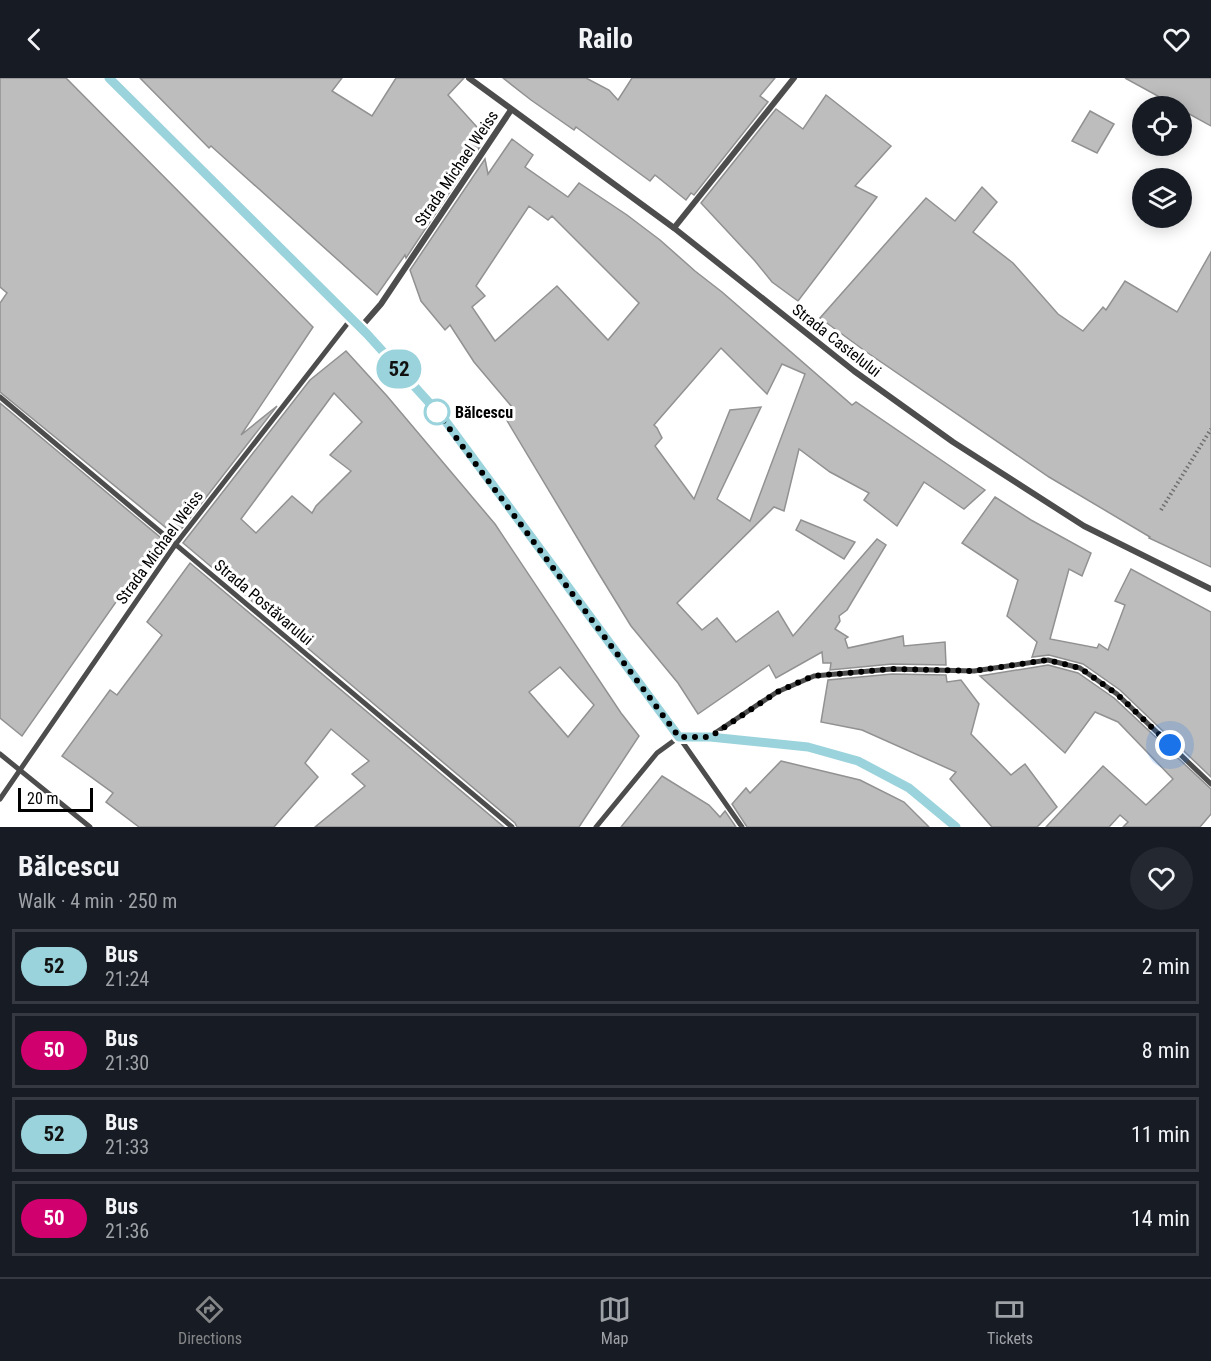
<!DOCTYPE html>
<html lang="en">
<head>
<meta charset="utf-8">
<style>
	:root { --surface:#171b24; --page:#242831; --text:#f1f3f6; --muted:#9ea1a6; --line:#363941; --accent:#858687 }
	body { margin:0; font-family:"Roboto Condensed",sans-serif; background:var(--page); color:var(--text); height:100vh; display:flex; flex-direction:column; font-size:22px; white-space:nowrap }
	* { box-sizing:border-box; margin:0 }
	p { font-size:20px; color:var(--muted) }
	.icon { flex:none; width:33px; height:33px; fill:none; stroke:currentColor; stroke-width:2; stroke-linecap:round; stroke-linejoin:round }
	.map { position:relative; height:749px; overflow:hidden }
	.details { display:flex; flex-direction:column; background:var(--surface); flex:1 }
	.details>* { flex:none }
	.badge { padding:0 12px; border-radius:20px; font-size:21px; line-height:39px }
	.tools { position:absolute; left:1132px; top:18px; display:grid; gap:12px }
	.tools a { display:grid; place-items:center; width:60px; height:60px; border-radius:50%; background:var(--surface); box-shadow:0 3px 15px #0003; font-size:30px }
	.scale { position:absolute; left:18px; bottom:15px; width:75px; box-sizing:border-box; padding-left:6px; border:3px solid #000; border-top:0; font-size:16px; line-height:21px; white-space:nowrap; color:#000; -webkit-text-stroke:4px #fff; paint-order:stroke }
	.you { position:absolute; width:30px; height:30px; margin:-15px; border:4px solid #fff; border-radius:50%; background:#1a73e8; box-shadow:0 0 0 9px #1a73e833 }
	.map>.badge { position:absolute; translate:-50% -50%; box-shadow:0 0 0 3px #fff }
	.round { display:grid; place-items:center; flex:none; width:63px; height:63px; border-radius:32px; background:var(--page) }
	.summary { display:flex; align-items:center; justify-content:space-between; height:102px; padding:0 18px }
	h1 { font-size:28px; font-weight:700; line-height:45px }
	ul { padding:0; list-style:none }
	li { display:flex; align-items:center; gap:18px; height:75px; margin:0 12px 9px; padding:0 6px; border:3px solid var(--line); border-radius:0px }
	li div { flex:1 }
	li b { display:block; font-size:22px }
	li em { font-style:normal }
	li .badge { min-width:66px; font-weight:700; text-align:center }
	header { display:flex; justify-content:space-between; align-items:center; height:78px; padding:0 18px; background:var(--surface); font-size:27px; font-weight:700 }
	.tabs { display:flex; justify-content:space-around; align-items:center; height:84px; border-top:2px solid var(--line); background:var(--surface); font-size:16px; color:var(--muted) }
	.tabs a { display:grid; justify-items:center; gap:3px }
	.tabs .current { color:var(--accent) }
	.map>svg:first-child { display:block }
</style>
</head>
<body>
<header><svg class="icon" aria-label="back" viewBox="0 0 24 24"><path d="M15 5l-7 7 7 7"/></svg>Railo<svg class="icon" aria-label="heart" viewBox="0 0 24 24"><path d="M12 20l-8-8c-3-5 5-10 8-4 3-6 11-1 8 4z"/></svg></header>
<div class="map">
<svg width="1211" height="749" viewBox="0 0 1211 749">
	<rect width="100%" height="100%" fill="#fff"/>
	<!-- building -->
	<g fill="#bdbdbd" stroke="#919191" stroke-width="1.5" fill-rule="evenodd">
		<path d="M0,0H66L313,249L241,357L277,328L176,458L0,314V225L7,215L0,209Z"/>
		<path d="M140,0H342L332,13L372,38L396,0H464L448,17L477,49L481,67L406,180L405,177L377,217L211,68L209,70Z"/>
		<path d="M503,0H586L609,12L618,22L632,0H775L760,18L768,24L694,117L691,115L686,122L655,97L650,103L576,49L574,52L531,22Z"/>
		<path d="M1125,0H1211V48L1182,32V28H1176Z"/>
		<path d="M826,17L891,68L855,108L877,119L798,223L772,204L755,183L701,125L776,31L803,51Z"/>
		<path d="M1090,33L1114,46L1097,75L1072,63Z"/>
		<path d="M512,61L533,77L525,89L568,119L579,105L627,137L660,162L695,193L722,214L852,327L856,324L985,412L964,431L924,404L897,448L864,422L869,415L830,394L799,371L784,433L774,429L677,525L702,552L717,540L736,564L778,533L793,558L877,461L886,467L847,532L839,538L840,543L835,551L848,559L845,561L848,570L903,558L904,568L945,564L946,587L892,586L830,592L831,585H823L822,574L776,600L769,587L698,636L678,605L631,548L599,496L503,336L512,329L474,284L450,247L445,252L421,223L410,192L485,81L488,96ZM529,128L548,142L552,138L639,225L608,262L557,208L495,263L472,229L485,218L476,208ZM721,270L767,316L782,286L805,296L750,443L717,421L761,329L730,332L694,421L655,368L662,360L657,350L654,347Z"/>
		<path d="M982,109L997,124L973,154L1013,185L1058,236L1083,253L1103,229L1106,232L1125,203L1177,234L1211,174V489L1149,460L1150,459L1049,399L865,273L820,240L926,120L955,143Z"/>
		<path d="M346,273L387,318L495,446L621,635L639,658L579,749H517L515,745L183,465L310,302ZM334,315L362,344L330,377L351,393L316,428L312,435L292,418L256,455L241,441ZM560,589L594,627L568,659L529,614Z"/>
		<path d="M0,325L161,460L22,658L0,640Z"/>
		<path d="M995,419L1031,442L1091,475L1082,498L1069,491L1050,561L1097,570L1099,566L1108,572L1125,527L1115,523L1131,491L1211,534V699L1120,612L1083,586L1049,577L1032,579L1037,564L1007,538L1018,502L962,465Z"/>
		<path d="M801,442L855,464L844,481L796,452Z"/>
		<path d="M190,485L504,749H315L365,708L352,696L369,683L331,651L305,685L318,699L274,749H139L106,724L113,715L62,678L110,612L117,617L162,557L147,544Z"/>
		<path d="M1048,587L1078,595L1114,620L1211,711V736L1200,749H1123L1128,744L1120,737L1109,749H1046L1103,688L1146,727L1173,701L1118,644L1095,634L1065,675L980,598Z"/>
		<path d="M892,596L946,597L947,604L961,602L979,626L971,656L1011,697L1025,686L1057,729L1037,749H992L950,701L956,694L862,652L821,644L828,602Z"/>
		<path d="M781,683L860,702L904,724L929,749H747L732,726L746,710L750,715Z"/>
		<path d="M662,698L709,727L720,739L725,733L736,749H621Z"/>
	</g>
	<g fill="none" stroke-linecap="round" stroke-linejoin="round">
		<!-- path -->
		<path stroke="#6f6f6f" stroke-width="4" stroke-dasharray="1.5 3" stroke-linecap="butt" d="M1161,432L1211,351"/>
		<!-- pedestrian -->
		<g stroke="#4d4d4d" stroke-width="5">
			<path d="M0,319L512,749"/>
			<path d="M712,657L777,614L814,598L892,591L974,593L1048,582L1080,590L1117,616L1211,706"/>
			<path d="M0,676L90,749"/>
			<path d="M0,721L175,467L351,241"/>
			<path d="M596,749L657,675L679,659L742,749"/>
		</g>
		<!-- minor -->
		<g stroke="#4d4d4d" stroke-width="6">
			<path d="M469,0L674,150L854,293L953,364L1084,448L1211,511"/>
			<path d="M674,150L794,0"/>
			<path d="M360,250L381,226L511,32"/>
		</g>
		<!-- tertiary -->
		<path stroke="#4d4d4d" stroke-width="10" d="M109,0L367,256L444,341L679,659H710L808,669L858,683L909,710L956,749"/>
	</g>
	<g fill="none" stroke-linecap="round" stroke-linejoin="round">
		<!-- line casing -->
		<g stroke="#fff" stroke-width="14">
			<path id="line" d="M109,0L367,256L444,341L679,659H710L808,669L858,683L909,710L956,749"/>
		</g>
		<!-- line -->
		<use href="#line" stroke="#9ad3dc" stroke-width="9"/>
		<!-- walk -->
		<path stroke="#000" stroke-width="6" stroke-dasharray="0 10.8" d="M437,334L679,659H710L777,614L813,598L892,591L974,593L1047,582L1080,590L1117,616L1170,667"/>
	</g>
	<!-- markers -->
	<circle fill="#fff" stroke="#9ad3dc" stroke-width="3" cx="437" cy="334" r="12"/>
	<g text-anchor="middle" stroke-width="6" stroke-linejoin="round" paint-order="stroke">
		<!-- street labels -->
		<g font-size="16" fill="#000" stroke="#fff">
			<text transform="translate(456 90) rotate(-56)" y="6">Strada Michael Weiss</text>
			<text transform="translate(837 262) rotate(38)" y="6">Strada Castelului</text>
			<text transform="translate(159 469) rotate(-54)" y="6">Strada Michael Weiss</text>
			<text transform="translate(264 524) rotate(40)" y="6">Strada Postăvarului</text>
		</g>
		<!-- stop labels -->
		<g font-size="16" font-weight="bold" fill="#000" stroke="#fff" text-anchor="start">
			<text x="455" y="340">Bălcescu</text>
		</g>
	</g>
</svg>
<div class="tools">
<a><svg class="icon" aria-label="locate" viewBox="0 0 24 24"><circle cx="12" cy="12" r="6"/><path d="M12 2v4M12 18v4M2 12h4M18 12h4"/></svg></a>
<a><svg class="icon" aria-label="layers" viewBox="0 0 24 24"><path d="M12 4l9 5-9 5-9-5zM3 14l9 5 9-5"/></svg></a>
</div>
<div class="scale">20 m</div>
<div class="you" style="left:1170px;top:667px"></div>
<b class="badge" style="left:399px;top:291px;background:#9ad3dc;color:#111">52</b>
</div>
<section class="details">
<div class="summary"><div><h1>Bălcescu</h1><p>Walk · 4 min · 250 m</p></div><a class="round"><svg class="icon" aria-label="heart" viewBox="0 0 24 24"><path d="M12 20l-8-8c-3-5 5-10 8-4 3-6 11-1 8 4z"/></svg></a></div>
<ul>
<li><span class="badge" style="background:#9ad3dc;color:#111">52</span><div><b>Bus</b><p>21:24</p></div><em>2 min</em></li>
<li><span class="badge" style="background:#d0006e;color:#fff">50</span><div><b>Bus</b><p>21:30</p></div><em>8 min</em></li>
<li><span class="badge" style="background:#9ad3dc;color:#111">52</span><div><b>Bus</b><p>21:33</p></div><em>11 min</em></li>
<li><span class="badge" style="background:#d0006e;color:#fff">50</span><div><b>Bus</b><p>21:36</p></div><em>14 min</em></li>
</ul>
</section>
<nav class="tabs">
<a class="current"><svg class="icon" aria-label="directions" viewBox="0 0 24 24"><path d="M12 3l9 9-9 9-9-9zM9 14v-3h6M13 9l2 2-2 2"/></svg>Directions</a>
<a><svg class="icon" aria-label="map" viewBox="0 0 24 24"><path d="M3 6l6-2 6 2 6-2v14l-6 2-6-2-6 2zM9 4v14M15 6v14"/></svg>Map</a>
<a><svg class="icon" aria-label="tickets" viewBox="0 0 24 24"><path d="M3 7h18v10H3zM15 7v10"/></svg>Tickets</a>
</nav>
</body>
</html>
